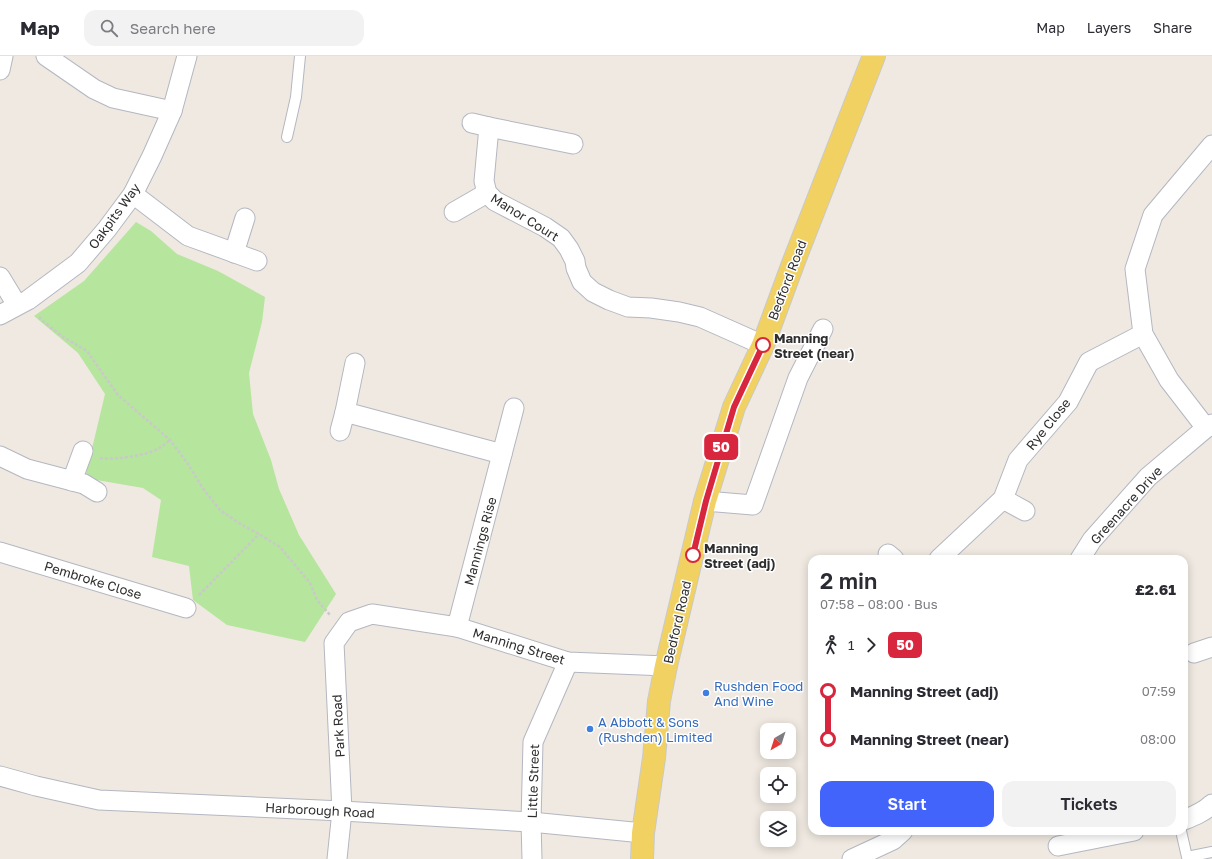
<!DOCTYPE html>
<html lang="en">
<head>
<meta charset="utf-8">
<style>
	:root { --surface:#fff; --page:#f2f2f3; --text:#2b2b33; --muted:#7c7c81; --line:#e1e1e2; --accent:#4264fb }
	body { margin:0; font-family:"Golos Text",sans-serif; background:var(--page); color:var(--text); height:100vh; display:flex; flex-direction:column; font-size:15px; white-space:nowrap }
	* { box-sizing:border-box; margin:0 }
	p { font-size:13px; color:var(--muted) }
	.icon { flex:none; width:22px; height:22px; fill:none; stroke:currentColor; stroke-width:2; stroke-linecap:round; stroke-linejoin:round }
	.map { position:relative; flex:1; overflow:hidden }
	.panel { position:absolute; left:808px; top:499px; width:380px; height:280px; display:flex; flex-direction:column; background:var(--surface); border-radius:12px; box-shadow:0 2px 10px #0003 }
	.panel>* { flex:none }
	.badge { padding:0 8px; border-radius:6px; font-size:14px; line-height:26px }
	.needle { width:26px; rotate:219deg }
	.tools { position:absolute; left:760px; top:667px; display:grid; gap:8px }
	.tools a { display:grid; place-items:center; width:36px; height:36px; border-radius:8px; background:var(--surface); box-shadow:0 2px 10px #0003; font-size:20px }
	.map>.badge { position:absolute; translate:-50% -50%; box-shadow:0 0 0 2px #fff }
	.legs { display:flex; align-items:center; gap:6px; height:44px; padding:0 12px; font-size:13px }
	.legs p { margin-inline-start:auto }
	.head { display:flex; align-items:center; justify-content:space-between; height:68px; padding:0 12px }
	h1 { font-size:22px; font-weight:600; line-height:30px }
	.primary-button { display:flex; gap:8px; margin-top:auto; padding:8px 12px }
	.primary-button a { flex:1; height:46px; border-radius:12px; background:var(--accent); color:#fff; font-size:16px; font-weight:600; line-height:46px; text-align:center }
	.primary-button a+a { background:var(--page); color:var(--text) }
	ul { padding:0 12px; list-style:none }
	li { display:flex; align-items:center; gap:14px; height:48px; font-size:15px }
	li i { display:grid; place-items:center; width:6px; height:100%; margin:0 5px; background:currentColor }
	li i::after { content:''; width:10px; height:10px; margin:-5px; border:3px solid; border-radius:50%; background:var(--surface) }
	li p { margin-inline-start:auto }
	li:first-child i { background:linear-gradient(#0000 50%,currentColor 0) }
	li:last-child i { background:linear-gradient(currentColor 50%,#0000 0) }
	header { display:flex; align-items:center; gap:24px; box-sizing:border-box; height:56px; padding:0 20px; background:var(--surface); border-bottom:1px solid var(--line) }
	header strong { font-size:19px }
	nav { display:flex; gap:22px; margin-inline-start:auto; font-size:14px }
	.search { width:280px; height:36px; background:var(--page); display:flex; align-items:center; gap:10px; box-sizing:border-box; padding:0 14px; border-radius:12px; color:var(--muted); font-size:15px }
	.map>svg:first-child { display:block }
</style>
</head>
<body>
<header>
<strong>Map</strong>
<div class="search"><svg class="icon" aria-label="search" viewBox="0 0 24 24"><circle cx="10" cy="10" r="6"/><path d="M15 15l6 6"/></svg>Search here</div>
<nav><a>Map</a><a>Layers</a><a>Share</a></nav>
</header>
<div class="map">
<svg width="1212" height="803" viewBox="0 0 1212 803">
	<rect width="100%" height="100%" fill="#efe9e1"/>
	<!-- green -->
	<path fill="#b6e59e" d="M136,166L151,175L177,198L218,215L265,241L262,266L249,317L253,358L271,404L279,433L299,479L336,538L305,586L227,569L193,544L189,510L152,501L161,444L143,432L85,422L105,338L78,297L34,260L84,225Z"/>
	<g fill="none" stroke-linecap="round" stroke-linejoin="round">
		<!-- lane casing -->
		<g stroke="#b4b7c1" stroke-width="12">
			<g id="lane">
				<path d="M287,81L296,41L300,0"/>
				<path d="M1181,775L1187,801L1212,796"/>
			</g>
		</g>
		<!-- street casing -->
		<g stroke="#b4b7c1" stroke-width="21">
			<g id="street">
				<path d="M46,0L94,33L113,42L172,55"/>
				<path d="M0,14L3,0"/>
				<path d="M472,67L489,71"/>
				<path d="M573,88L489,71L484,125L487,137L495,145L545,171L561,182L569,193L575,205L576,212L582,226L593,236L609,244L628,251L651,252L679,256L700,261L763,289"/>
				<path d="M133,138L188,180L257,205"/>
				<path d="M454,156L487,137"/>
				<path d="M234,197L245,162"/>
				<path d="M0,221L17,249"/>
				<path d="M0,259L28,244L78,207L107,173L133,138L152,100L172,55L187,0"/>
				<path d="M355,307L345,356L502,398"/>
				<path d="M1206,372L1169,324L1143,278L1135,213L1153,159L1212,89"/>
				<path d="M340,375L345,356"/>
				<path d="M0,400L27,413L84,428L97,436"/>
				<path d="M72,425L83,395"/>
				<path d="M1003,443L1025,455"/>
				<path d="M705,445L753,449L798,322L823,273"/>
				<path d="M0,496L186,552"/>
				<path d="M888,498L894,503"/>
				<path d="M939,503L1003,443L1018,404L1068,346L1089,306L1143,278"/>
				<path d="M1080,503L1092,484L1148,421L1206,372L1212,368"/>
				<path d="M457,571L514,352"/>
				<path d="M1194,597L1212,591"/>
				<path d="M0,720L36,730L99,744L342,755L531,766L643,777"/>
				<path d="M1184,764C1194,760 1204,756 1212,748"/>
				<path d="M1058,790L1134,775"/>
				<path d="M337,803L342,755L334,587L349,566L372,558L457,571L568,606L666,610"/>
				<path d="M532,803L531,766L533,686L568,606"/>
				<path d="M852,803L893,784L903,775"/>
			</g>
		</g>
		<!-- primary casing -->
		<g stroke="#c9c9c9" stroke-width="24">
			<path id="primary" d="M642,803L643,777L654,702L659,645L666,610L705,445L734,351L763,289L794,205L874,0"/>
		</g>
		<!-- path -->
		<g stroke="#c9c9c9" stroke-width="2.5" stroke-dasharray="3 2" stroke-linecap="butt">
			<path d="M39,261L44,266L63,281L87,295L118,339L170,384L188,408L202,431L220,454L239,467L259,478L280,491L310,527L317,544L330,559"/>
			<path d="M100,402C115,404 146,400 159,392C163,390 166,387 170,384"/>
			<path d="M199,539L259,478"/>
		</g>
		<!-- lane -->
		<use href="#lane" stroke="#fff" stroke-width="10"/>
		<!-- street -->
		<use href="#street" stroke="#fff" stroke-width="19"/>
		<!-- primary -->
		<use href="#primary" stroke="#f2d163" stroke-width="22"/>
	</g>
	<g fill="none" stroke-linecap="round" stroke-linejoin="round">
		<!-- line-1 casing -->
		<g stroke="#fff" stroke-width="9">
			<path id="line-1" d="M693,499L706,445L734,351L763,289"/>
		</g>
		<!-- line-1 -->
		<use href="#line-1" stroke="#d7263d" stroke-width="6"/>
	</g>
	<!-- markers -->
	<g fill="#fff" stroke="#d7263d" stroke-width="2">
		<circle cx="763" cy="289" r="7"/>
		<circle cx="693" cy="499" r="7"/>
	</g>
	<g fill="#3f7fe0" stroke="#fff" stroke-width="1.5">
		<circle cx="706" cy="637" r="4"/>
		<circle cx="590" cy="673" r="4"/>
	</g>
	<g text-anchor="middle" stroke-width="3" stroke-linejoin="round" paint-order="stroke">
		<!-- street labels -->
		<g font-size="13" fill="#2e2e2e" stroke="#fff">
			<text transform="translate(114 160) rotate(-54)" y="5">Oakpits Way</text>
			<text transform="translate(525 161) rotate(32)" y="5">Manor Court</text>
			<text transform="translate(787 224) rotate(-69)" y="5">Bedford Road</text>
			<text transform="translate(1048 368) rotate(-51)" y="5">Rye Close</text>
			<text transform="translate(1126 449) rotate(-48)" y="5">Greenacre Drive</text>
			<text transform="translate(480 485) rotate(-75)" y="5">Mannings Rise</text>
			<text transform="translate(93 524) rotate(17)" y="5">Pembroke Close</text>
			<text transform="translate(677 566) rotate(-77)" y="5">Bedford Road</text>
			<text transform="translate(519 590) rotate(17)" y="5">Manning Street</text>
			<text transform="translate(338 670) rotate(-93)" y="5">Park Road</text>
			<text transform="translate(533 725) rotate(-88)" y="5">Little Street</text>
			<text transform="translate(320 754) rotate(3)" y="5">Harborough Road</text>
		</g>
		<!-- stop labels -->
		<g font-size="13" font-weight="bold" fill="#2e2e2e" stroke="#fff" text-anchor="start">
			<text x="774" y="287">Manning<tspan x="774" dy="15">Street (near)</tspan></text>
			<text x="704" y="497">Manning<tspan x="704" dy="15">Street (adj)</tspan></text>
		</g>
		<!-- shop labels -->
		<g font-size="13" fill="#366cbe" stroke="#fff" text-anchor="start">
			<text x="714" y="635">Rushden Food<tspan x="714" dy="15">And Wine</tspan></text>
			<text x="598" y="671">A Abbott &amp; Sons<tspan x="598" dy="15">(Rushden) Limited</tspan></text>
		</g>
	</g>
</svg>
<div class="tools">
<a><svg class="needle" viewBox="-14 -14 28 28"><path d="M0-13l5 13h-10z" fill="#e53935"/><path d="M0 13l5-13h-10z" fill="#7c7c81"/></svg></a>
<a><svg class="icon" aria-label="locate" viewBox="0 0 24 24"><circle cx="12" cy="12" r="6"/><path d="M12 2v4M12 18v4M2 12h4M18 12h4"/></svg></a>
<a><svg class="icon" aria-label="layers" viewBox="0 0 24 24"><path d="M12 4l9 5-9 5-9-5zM3 14l9 5 9-5"/></svg></a>
</div>
<b class="badge" style="left:721px;top:391px;background:#d7263d;color:#fff">50</b>
<section class="panel">
<div class="head"><div><h1>2 min</h1><p>07:58 – 08:00 · Bus</p></div><b>£2.61</b></div>
<div class="legs"><svg class="icon" aria-label="walk" viewBox="0 0 24 24"><circle cx="13" cy="4" r="2"/><path d="M13 8l-2 6 4 7M11 14l-3 7M7 12l3-4h3l4 4"/></svg>1<svg class="icon" aria-label="forward" viewBox="0 0 24 24"><path d="M9 5l7 7-7 7"/></svg><b class="badge" style="background:#d7263d;color:#fff">50</b></div>
<ul>
<li><i style="color:#d7263d"></i><b>Manning Street (adj)</b><p>07:59</p></li>
<li><i style="color:#d7263d"></i><b>Manning Street (near)</b><p>08:00</p></li>
</ul>
<div class="primary-button"><a>Start</a><a>Tickets</a></div>
</section>
</div>
</body>
</html>
